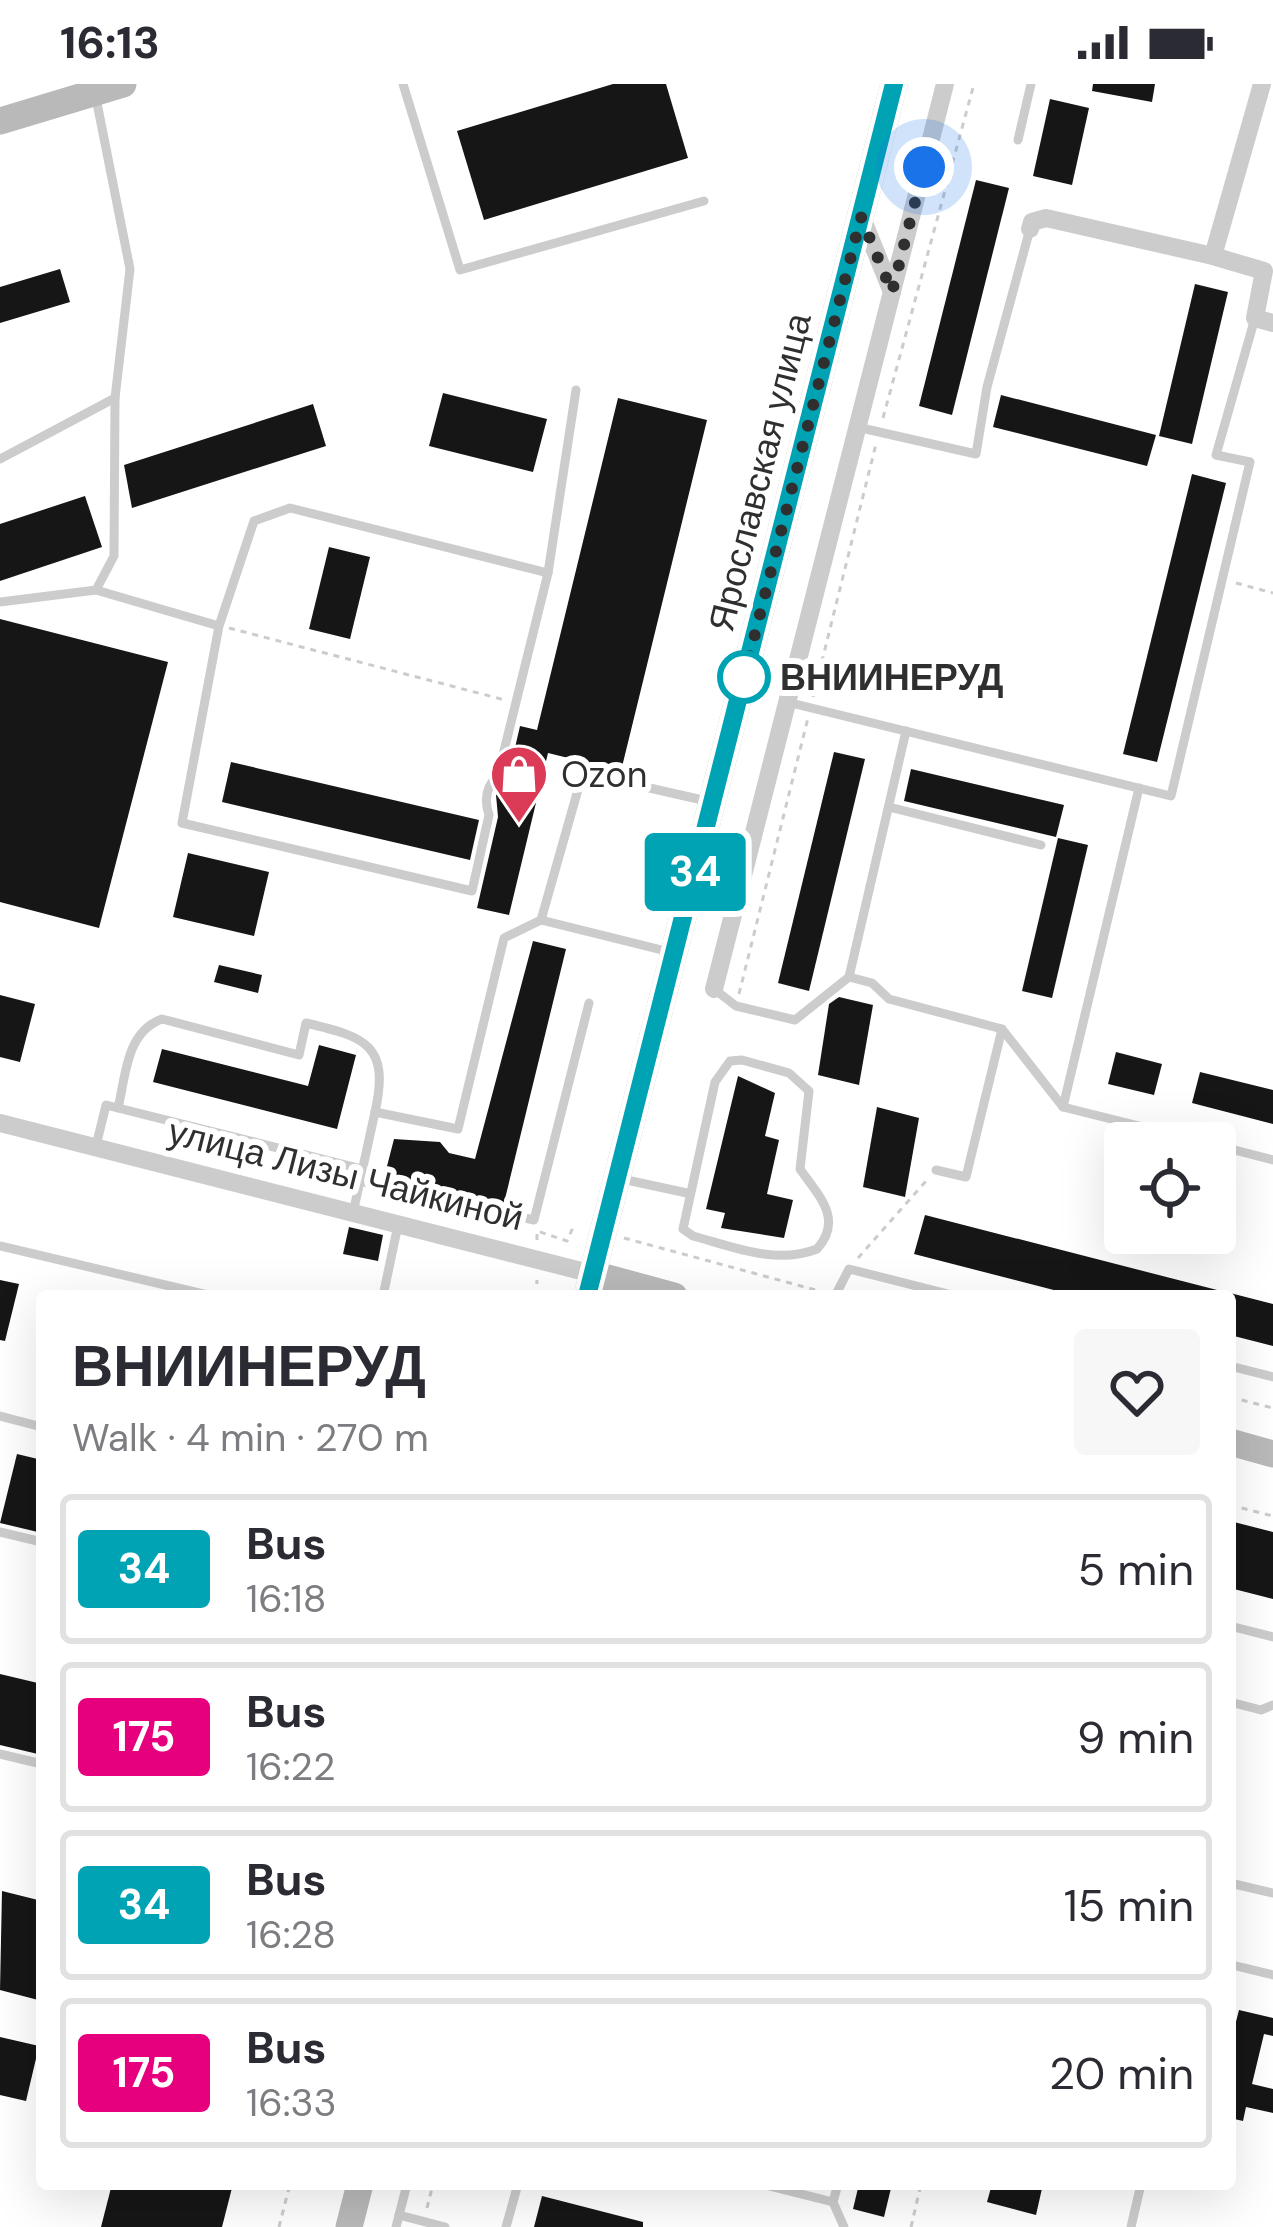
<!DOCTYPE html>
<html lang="en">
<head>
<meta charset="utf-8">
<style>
	:root { --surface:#fff; --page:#f7f7f7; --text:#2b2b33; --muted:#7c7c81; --line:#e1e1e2 }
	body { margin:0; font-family:"DM Sans",sans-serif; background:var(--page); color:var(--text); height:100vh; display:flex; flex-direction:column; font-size:45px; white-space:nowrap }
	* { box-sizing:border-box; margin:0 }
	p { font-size:39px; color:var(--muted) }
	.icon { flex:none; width:66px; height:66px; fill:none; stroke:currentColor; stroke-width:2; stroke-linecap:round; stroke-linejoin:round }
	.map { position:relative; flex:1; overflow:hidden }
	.side { position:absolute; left:36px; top:1206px; width:1200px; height:900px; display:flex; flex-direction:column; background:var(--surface); border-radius:12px; box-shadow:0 12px 48px #0002 }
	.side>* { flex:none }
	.badge { padding:0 24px; border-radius:9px; font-size:42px; line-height:78px }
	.buttons { position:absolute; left:1104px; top:1038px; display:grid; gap:24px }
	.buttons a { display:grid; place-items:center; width:132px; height:132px; border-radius:12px; background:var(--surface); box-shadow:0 12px 48px #0002; font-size:60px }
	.you { position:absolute; width:60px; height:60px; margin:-30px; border:9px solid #fff; border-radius:50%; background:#1a73e8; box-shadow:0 0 0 18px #1a73e833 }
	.map>.badge { position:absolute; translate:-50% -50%; box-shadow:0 0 0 6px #fff }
	.round { display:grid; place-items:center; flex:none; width:126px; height:126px; border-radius:12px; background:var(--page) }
	.overview { display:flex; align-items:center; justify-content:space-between; height:204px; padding:0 36px }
	h1 { font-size:57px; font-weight:700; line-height:90px }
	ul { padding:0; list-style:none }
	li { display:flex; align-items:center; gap:36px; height:150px; margin:0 24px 18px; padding:0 12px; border:6px solid var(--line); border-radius:12px }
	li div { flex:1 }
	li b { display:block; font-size:45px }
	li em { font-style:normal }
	li .badge { min-width:132px; font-weight:700; text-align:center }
	.status { display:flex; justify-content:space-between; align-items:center; height:84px; padding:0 60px; background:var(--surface); direction:ltr }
	.status svg { height:33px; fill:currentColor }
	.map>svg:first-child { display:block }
</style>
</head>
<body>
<div class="status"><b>16:13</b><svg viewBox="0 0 49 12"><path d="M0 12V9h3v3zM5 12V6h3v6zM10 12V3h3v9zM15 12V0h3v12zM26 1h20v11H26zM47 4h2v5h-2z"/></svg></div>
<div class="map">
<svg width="1273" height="2143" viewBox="0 0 1273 2143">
	<rect width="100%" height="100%" fill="#fff"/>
	<!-- building -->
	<g fill="#161616">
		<path d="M613,0H666L688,74L484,136L457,47Z"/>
		<path d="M1093,0H1155L1152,18L1092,7Z"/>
		<path d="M1050,15L1089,24L1072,101L1033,92Z"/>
		<path d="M976,96L1009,104L952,331L919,322Z"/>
		<path d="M60,185L70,218L0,239V203Z"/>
		<path d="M1195,200L1228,208L1192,360L1159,352Z"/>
		<path d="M443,309L547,335L533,388L429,362Z"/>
		<path d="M1001,311L1156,351L1147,382L993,343Z"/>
		<path d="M618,314L707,336L621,687L548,669L509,831L477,824L498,733L496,711L505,707L520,642L537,646Z"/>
		<path d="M313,320L326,362L132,424L124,381Z"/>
		<path d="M1192,390L1226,399L1157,678L1123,670Z"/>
		<path d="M85,412L102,463L0,497V440Z"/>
		<path d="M329,463L370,473L350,555L309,545Z"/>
		<path d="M0,535L168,578L99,844L0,818Z"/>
		<path d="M834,668L865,675L809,907L778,899Z"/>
		<path d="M231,678L479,736L470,776L222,718Z"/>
		<path d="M911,685L1064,721L1056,753L904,717Z"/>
		<path d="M1058,754L1088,761L1052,914L1022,907Z"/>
		<path d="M188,769L269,788L254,852L173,833Z"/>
		<path d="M533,857L566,865L504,1119L385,1090L394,1055L440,1058L449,1069L475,1075Z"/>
		<path d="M219,881L262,891L258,909L214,898Z"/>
		<path d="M0,911L35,920L20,978L0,973Z"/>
		<path d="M839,913L873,921L859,1001L818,991L829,920Z"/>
		<path d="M319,961L356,971L337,1045L153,998L162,965L308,1002Z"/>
		<path d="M1116,968L1162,980L1154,1011L1108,1000Z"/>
		<path d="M1200,988L1273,1006V1040L1192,1019Z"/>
		<path d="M738,992L775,1009L765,1052L779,1056L767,1110L793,1116L784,1154L721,1144L725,1129L706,1125Z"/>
		<path d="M877,1023L919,1034L905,1113L863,1103Z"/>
		<path d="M925,1131L1221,1207V1212H1077L914,1170Z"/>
		<path d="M349,1143L383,1151L378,1177L343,1170Z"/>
		<path d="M0,1196L19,1200L5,1257L0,1256Z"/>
		<path d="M1230,1209L1273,1220V1262L1230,1251Z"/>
		<path d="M17,1370L42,1376V1449L0,1439Z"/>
		<path d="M1230,1437L1273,1448V1515L1230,1504Z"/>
		<path d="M0,1590L42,1600V1671L0,1661Z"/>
		<path d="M2,1807L42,1817V1917L0,1906Z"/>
		<path d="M1239,1926L1273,1934V1952L1264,1950L1252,2000L1273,2005V2029L1246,2023L1243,2037L1230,2034V1961Z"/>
		<path d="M0,1953L39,1962L26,2017L0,2011Z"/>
		<path d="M112,2100H233L222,2143H101Z"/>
		<path d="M859,2100H892L884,2133L853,2125Z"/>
		<path d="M992,2100H1043L1036,2131L987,2118Z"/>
		<path d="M542,2112L643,2138V2143H534Z"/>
	</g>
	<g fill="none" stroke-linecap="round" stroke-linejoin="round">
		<!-- path -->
		<g stroke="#ccc" stroke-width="3" stroke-dasharray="6 6" stroke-linecap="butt">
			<path d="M883,334L974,0"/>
			<path d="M1236,499L1273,509"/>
			<path d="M229,544L505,616"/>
			<path d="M813,613L876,360"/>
			<path d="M739,910L808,634"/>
			<path d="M624,1154L823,1208"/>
			<path d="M537,1156V1147L567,1157L574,1141"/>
			<path d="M858,1174L927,1096"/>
			<path d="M536,1212L537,1196"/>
			<path d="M1230,1313L1273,1324"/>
			<path d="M1230,1421L1273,1432"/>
			<path d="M427,2124L433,2100"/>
			<path d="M279,2143L290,2100"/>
			<path d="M911,2143L921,2100"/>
		</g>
		<!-- service -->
		<g stroke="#ccc" stroke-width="9">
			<path d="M403,0L460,186L704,117"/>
			<path d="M1018,56L1031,0"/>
			<path d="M857,343L976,370L987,303L1030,145"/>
			<path d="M0,375L115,314"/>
			<path d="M548,489L576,306"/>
			<path d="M96,506L219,542L182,739L472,807L489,731C484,716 486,702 498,691L548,489L290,424L254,437L219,542"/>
			<path d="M0,518L96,506L114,472L115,314L130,185L96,14"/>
			<path d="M787,618L1171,712L1250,378L1216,371L1255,234"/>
			<path d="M889,723L1041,761"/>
			<path d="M541,836L581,695L592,691L707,717"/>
			<path d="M849,893L906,647"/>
			<path d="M714,905L736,922L795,936L849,893L872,899L889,915L1002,945L1063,1023L1207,1059"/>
			<path d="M742,976L789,989L809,1007L800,1085C818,1111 844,1135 817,1165C776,1181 734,1163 693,1152L683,1145L715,998L730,977Z"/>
			<path d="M1063,1023L1139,704"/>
			<path d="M118,1024C126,991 126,948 162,935L299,971L306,939C366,953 390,961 375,1028"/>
			<path d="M1215,1061L1273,1076"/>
			<path d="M96,1062L106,1021L362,1085"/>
			<path d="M936,1086L966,1093L1002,945"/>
			<path d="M622,1095L687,1109"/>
			<path d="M360,1097L534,1136L589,919"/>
			<path d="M353,1129L375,1028L458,1045L504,854L541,836L670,868"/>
			<path d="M0,1162L212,1212"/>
			<path d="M383,1212L398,1141"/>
			<path d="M835,1212L849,1185L956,1212"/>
			<path d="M1230,1282L1273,1293"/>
			<path d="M0,1332L42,1343"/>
			<path d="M0,1448L42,1458"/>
			<path d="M1230,1542L1273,1553"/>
			<path d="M1230,1618L1261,1626L1273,1621"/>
			<path d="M0,1670L42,1680"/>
			<path d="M1230,1799L1273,1809"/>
			<path d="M1232,1881L1273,1891"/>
			<path d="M762,2100L833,2118"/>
			<path d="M838,2100L833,2118L844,2143"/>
			<path d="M399,2131L445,2143"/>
			<path d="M396,2143L407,2100"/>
			<path d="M506,2143L518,2100"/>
			<path d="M1131,2143L1141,2100"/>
		</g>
		<!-- minor -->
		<g stroke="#ccc" stroke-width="18">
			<path d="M1262,0L1213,172L1264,187L1255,234L1273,239"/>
			<path d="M862,134L892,208"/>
			<path d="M1030,145L1032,138L1046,134L1213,172"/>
			<path d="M714,905L945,0"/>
			<path d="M0,1039L593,1190"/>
		</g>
		<!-- secondary -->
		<g stroke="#b9b9b9" stroke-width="27">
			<path d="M0,37L123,0"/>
			<path d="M593,1190L674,1212"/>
			<path d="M587,1212L894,0"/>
			<path d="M1230,1358L1273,1370"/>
			<path d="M349,2143L360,2100"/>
		</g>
	</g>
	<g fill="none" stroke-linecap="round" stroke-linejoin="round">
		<!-- line casing -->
		<g stroke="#fff" stroke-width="27">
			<path id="line" d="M587,1212L894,0"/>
		</g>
		<!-- line -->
		<use href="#line" stroke="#00a3b4" stroke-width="18"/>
		<!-- walk -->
		<path stroke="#2f2f2f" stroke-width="12" stroke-dasharray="0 21.6" d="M744,593L861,133L892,208L924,83"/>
	</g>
	<!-- icons -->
	<defs>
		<g id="shop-pin" transform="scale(3)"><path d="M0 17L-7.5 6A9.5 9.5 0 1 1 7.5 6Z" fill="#db3b56" stroke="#fff"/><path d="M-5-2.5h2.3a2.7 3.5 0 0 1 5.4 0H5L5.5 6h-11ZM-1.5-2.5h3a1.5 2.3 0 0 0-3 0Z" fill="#fff"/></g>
	</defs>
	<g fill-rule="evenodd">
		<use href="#shop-pin" x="519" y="690"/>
	</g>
	<!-- markers -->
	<circle fill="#fff" stroke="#00a3b4" stroke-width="6" cx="744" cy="593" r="24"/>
	<g text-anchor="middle" stroke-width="12" stroke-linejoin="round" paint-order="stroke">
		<!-- street labels -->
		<g font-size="36" fill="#2f2f2f" stroke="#fff">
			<text transform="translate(759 388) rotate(-76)" y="13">Ярославская улица</text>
			<text transform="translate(346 1090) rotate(14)" y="13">улица Лизы Чайкиной</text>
		</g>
		<!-- stop labels -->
		<g font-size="36" font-weight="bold" fill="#2f2f2f" stroke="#fff" text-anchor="start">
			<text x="780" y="606">ВНИИНЕРУД</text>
		</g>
		<!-- poi labels -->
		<g font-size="36" fill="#2f2f2f" stroke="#fff" text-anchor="start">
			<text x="561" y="703">Ozon</text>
		</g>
	</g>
</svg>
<div class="buttons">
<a><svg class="icon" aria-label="locate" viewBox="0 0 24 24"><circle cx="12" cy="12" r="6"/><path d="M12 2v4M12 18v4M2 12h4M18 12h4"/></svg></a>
</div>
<div class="you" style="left:924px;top:83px"></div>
<b class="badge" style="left:695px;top:788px;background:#00a3b4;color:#fff">34</b>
<section class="side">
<div class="overview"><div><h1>ВНИИНЕРУД</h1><p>Walk · 4 min · 270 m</p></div><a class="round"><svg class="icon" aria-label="heart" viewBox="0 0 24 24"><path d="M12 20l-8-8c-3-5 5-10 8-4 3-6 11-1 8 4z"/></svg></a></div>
<ul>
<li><span class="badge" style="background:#00a3b4;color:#fff">34</span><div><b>Bus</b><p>16:18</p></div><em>5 min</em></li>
<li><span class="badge" style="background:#e6007e;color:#fff">175</span><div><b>Bus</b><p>16:22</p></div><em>9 min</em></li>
<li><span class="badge" style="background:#00a3b4;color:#fff">34</span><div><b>Bus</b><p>16:28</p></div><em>15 min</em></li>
<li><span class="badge" style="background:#e6007e;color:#fff">175</span><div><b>Bus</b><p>16:33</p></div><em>20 min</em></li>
</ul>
</section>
</div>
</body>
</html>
